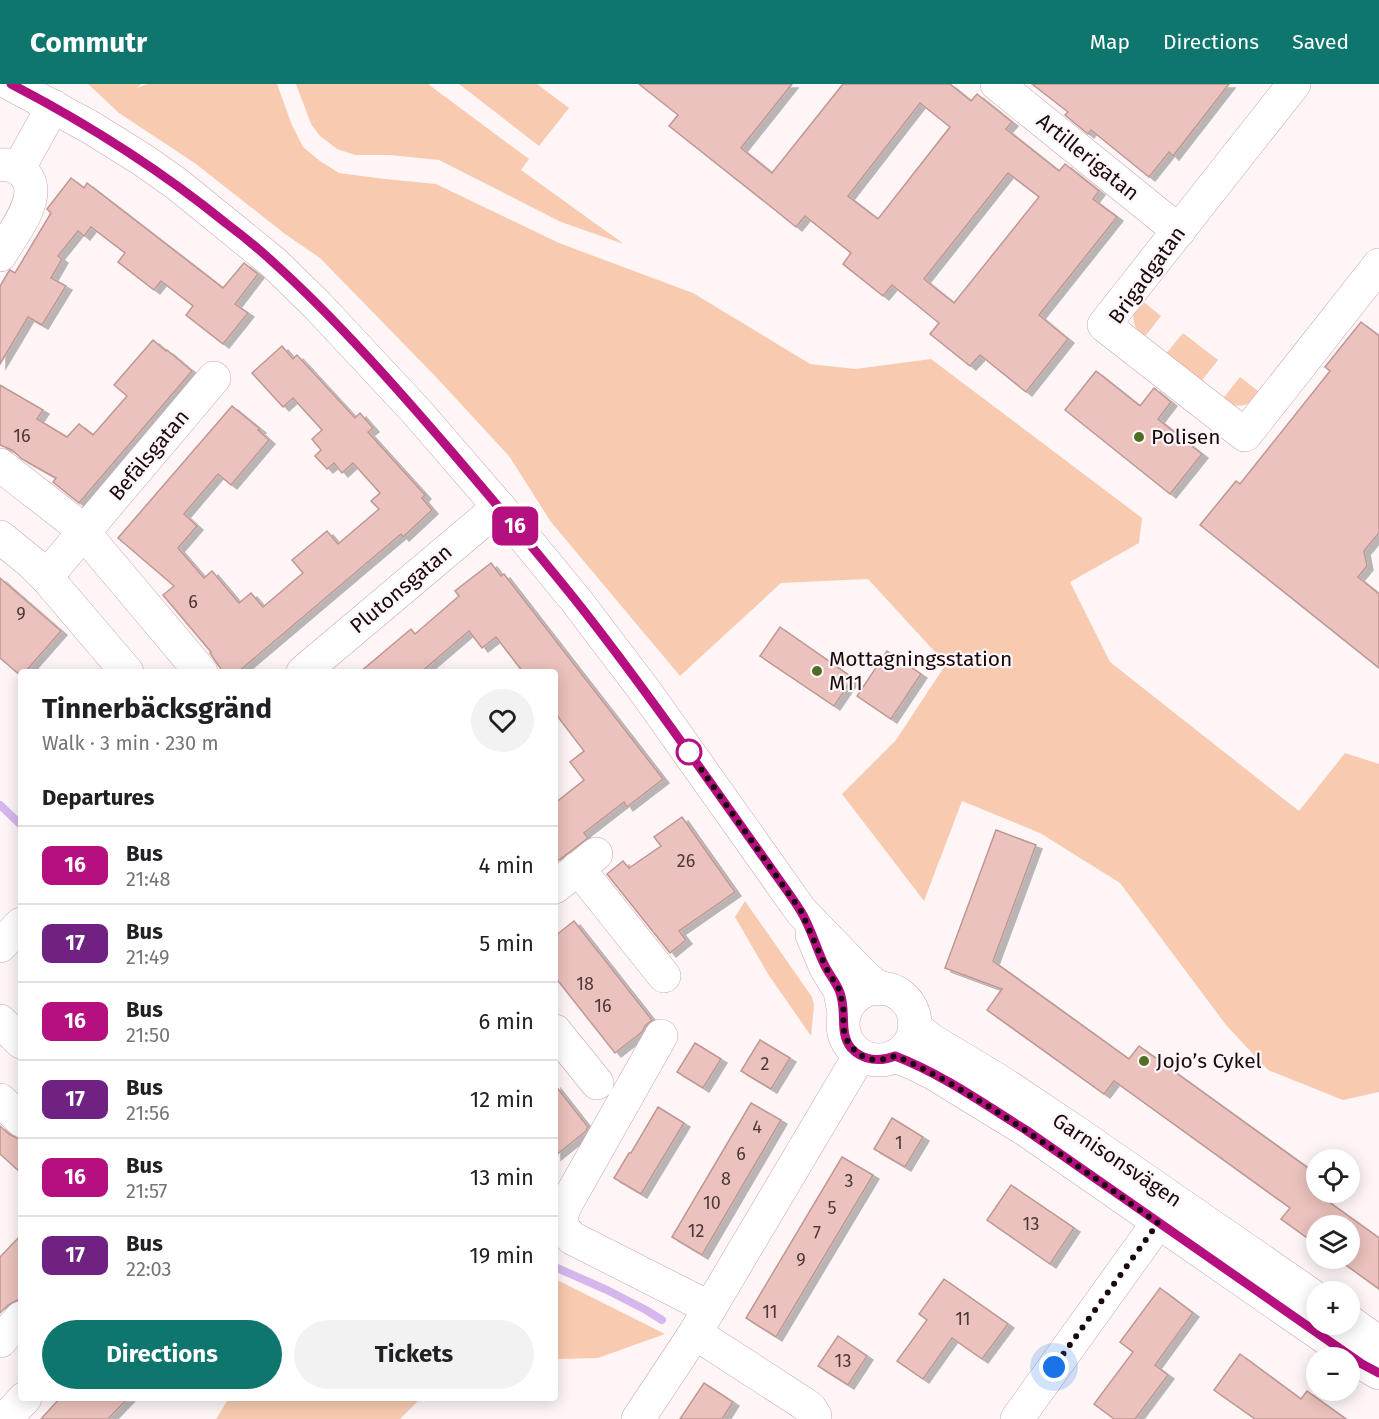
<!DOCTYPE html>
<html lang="en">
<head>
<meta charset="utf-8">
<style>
	:root { --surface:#fff; --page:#f2f2f2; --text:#202124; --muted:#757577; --line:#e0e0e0; --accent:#0f766e }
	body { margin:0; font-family:"Fira Sans",sans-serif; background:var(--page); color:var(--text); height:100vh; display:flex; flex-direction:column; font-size:22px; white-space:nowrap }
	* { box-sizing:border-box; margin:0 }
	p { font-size:20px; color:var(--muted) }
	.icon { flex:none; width:33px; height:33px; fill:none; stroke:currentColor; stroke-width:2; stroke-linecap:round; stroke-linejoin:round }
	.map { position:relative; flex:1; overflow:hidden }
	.sheet { position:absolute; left:18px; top:585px; width:540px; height:732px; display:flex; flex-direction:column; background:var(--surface); border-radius:6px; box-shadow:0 3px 15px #0003 }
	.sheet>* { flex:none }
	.badge { padding:0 12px; border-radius:9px; font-size:21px; line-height:39px }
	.fabs { position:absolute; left:1306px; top:1065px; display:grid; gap:12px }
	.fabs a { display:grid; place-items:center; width:54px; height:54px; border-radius:50%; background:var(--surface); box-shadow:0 3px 15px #0003; font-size:30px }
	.you { position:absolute; width:30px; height:30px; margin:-15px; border:4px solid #fff; border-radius:50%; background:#1a73e8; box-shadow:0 0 0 9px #1a73e833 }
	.map>.badge { position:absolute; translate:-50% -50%; box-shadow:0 0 0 3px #fff }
	h2 { padding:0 24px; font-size:22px; line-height:54px }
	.round { display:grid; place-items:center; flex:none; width:63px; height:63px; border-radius:32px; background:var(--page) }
	.summary { display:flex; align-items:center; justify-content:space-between; height:102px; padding:0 24px }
	h1 { font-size:28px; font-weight:700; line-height:45px }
	.action { display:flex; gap:12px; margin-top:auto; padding:12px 24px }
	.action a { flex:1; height:69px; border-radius:36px; background:var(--accent); color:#fff; font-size:24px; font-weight:700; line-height:69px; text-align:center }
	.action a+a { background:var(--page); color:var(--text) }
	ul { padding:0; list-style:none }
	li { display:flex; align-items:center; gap:18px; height:78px; padding:0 24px; border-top:2px solid var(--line) }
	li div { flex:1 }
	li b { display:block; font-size:22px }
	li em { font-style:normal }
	li .badge { min-width:66px; font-weight:700; text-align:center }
	header { display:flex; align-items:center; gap:36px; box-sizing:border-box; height:84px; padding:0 30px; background:var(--accent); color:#fff }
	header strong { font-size:28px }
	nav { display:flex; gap:33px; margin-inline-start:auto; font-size:21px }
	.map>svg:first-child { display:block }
</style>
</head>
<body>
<header>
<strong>Commutr</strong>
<nav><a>Map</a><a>Directions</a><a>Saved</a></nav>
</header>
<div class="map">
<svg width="1379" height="1335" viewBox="0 0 1379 1335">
	<defs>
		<filter id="shadow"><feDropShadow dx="6" dy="4" stdDeviation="0" flood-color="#0004"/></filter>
	</defs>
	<rect width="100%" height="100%" fill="#fef5f7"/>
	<!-- green -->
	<g fill="#f8cbb1">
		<path d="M88,0H141L137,4L147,0H277L292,41L303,63L320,77L339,89L385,95L436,100L559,159L693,209L810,280L855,285L931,275L1142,434L1139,459L1070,498L1110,578L1299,727L1345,669L1379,680V1008L1343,1016L1268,986L1226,941L1120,799L1040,749L962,717L924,817L842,710L896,656L946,580L868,495L781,499L680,592L551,438L509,372L435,292L320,174L285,150L196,80L119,29Z"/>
		<path d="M296,0H428L529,75L521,86L624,160L561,138L439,76L389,71H355L337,65L320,52L311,40Z"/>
		<path d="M459,0H537L569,24L539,62Z"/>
		<path d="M1139,214L1161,232L1143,255C1131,239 1131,232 1139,214Z"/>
		<path d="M1183,249L1218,276L1199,300L1164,272Z"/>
		<path d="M1240,293L1262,310C1246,323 1241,325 1221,317Z"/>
		<path d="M745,817L812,913L814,921L811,952L768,890L735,833Z"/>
		<path d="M555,1195L665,1250L598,1274L559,1275L555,1277Z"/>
		<path d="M229,1314H421L400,1335H216Z"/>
	</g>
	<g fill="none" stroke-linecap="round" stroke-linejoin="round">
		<!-- stream -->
		<g stroke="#d5b7ed" stroke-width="8">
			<path d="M0,721L21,741"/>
			<path d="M555,1183L607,1206L646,1226L662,1236"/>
		</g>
	</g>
	<!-- building -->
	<g fill="#ebc2bd" stroke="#bf9893" stroke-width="1.5" fill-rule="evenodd" filter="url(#shadow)">
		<path d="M639,0H792L741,64L772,89L843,0H950L971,17L977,10L1012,38L1006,45L1059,87L1065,80L1099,107L1093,115L1117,133L1039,231L1068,255L1026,308L980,271L970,282L930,250L939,239L892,201L883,212L843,180L851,169L805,132L796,143L775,126L669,42L678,31ZM920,19L950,43L878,135L848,112ZM1008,89L1039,113L954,219L924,195Z"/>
		<path d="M1032,0H1229L1173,72L1169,68L1149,93L1091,46L1088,50L1065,31L1068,28Z"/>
		<path d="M71,94L84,104L87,99L223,204L244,179L258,190L235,220L248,229L223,260L186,231L193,222L161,197L154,206L118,178L125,169L91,143L84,152L78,147L58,172L62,175L51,194L66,202L42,241L28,233L0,280V202L9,187L10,186L15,189L51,129L47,125Z"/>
		<path d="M1361,238L1379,252V449L1364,467L1367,482L1358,493L1379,510V584L1200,441L1236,397L1240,400L1330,287L1325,283Z"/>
		<path d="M153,256L166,267L167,266L192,287L79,419L53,398L56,394L22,375L12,366L0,361V301L43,326L37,335L67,353L79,340L93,351L127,312L114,301Z"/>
		<path d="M282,262L293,275L297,271L355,334L360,329L373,344L368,348L425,411L422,414L432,426L403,453L401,450L238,588H223L210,569L211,568L163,511L174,502L118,454L232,322L260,345L258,346L269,356L231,401L218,390L184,430L197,442L178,464L204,494L212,487L239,519L251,509L263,523L303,489L292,476L327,447L338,460L379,425L371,417L380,409L353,379L342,389L334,379L327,385L315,372L321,366L312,355L322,346L293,314L283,323L252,289Z"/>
		<path d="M1096,287L1140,322L1154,304L1171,318L1158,335L1202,370L1170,410L1065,326Z"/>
		<path d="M491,479L501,492L504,490L663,695L627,723L624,718L584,749L588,754L555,779V719L584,696L570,678L584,667L555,629V588H523L496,553L482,564L469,547L421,588H360L411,545L415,550L459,512L455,507Z"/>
		<path d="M0,494L61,547L25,588H21V592L0,574Z"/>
		<path d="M780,543L853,594L834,622L760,572Z"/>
		<path d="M887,567L921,590L891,635L857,612Z"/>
		<path d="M682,733L735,808L679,847L686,856L670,869L607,790L623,777L629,784L661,762L654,753Z"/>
		<path d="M996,746L1036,761L993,877L1129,975L1139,962L1315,1089L1309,1096L1314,1100L1311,1105L1379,1154V1205L1336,1174H1350V1142H1317V1161L1281,1135L1290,1124L1114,997L1104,1010L987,926L1002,905L945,884Z"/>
		<path d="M574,837L652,936L645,942L642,948L615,969L555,893V852Z"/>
		<path d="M760,956L790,974L771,1005L741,987Z"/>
		<path d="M695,959L721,975L703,1004L677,988Z"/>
		<path d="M555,1001L588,1043L586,1047L555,1072Z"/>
		<path d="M751,1019L781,1036L702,1171L672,1153Z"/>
		<path d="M658,1023L684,1039L641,1110L614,1094L629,1069H631Z"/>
		<path d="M892,1034L923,1053L905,1083L874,1065Z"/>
		<path d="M0,1042L9,1050L21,1056V1089L0,1070Z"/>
		<path d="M842,1073L873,1091L776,1253L746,1234Z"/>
		<path d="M1011,1101L1074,1144L1050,1180L987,1136Z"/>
		<path d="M21,1151V1214L8,1221L0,1229V1173Z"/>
		<path d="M944,1195L1008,1240L982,1275L952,1254L923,1295L897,1277L927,1236L919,1230Z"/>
		<path d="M1160,1204L1193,1229L1155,1281L1168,1291L1135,1335H1114L1094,1320L1133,1268L1120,1258Z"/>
		<path d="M838,1252L867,1272L848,1301L818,1282Z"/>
		<path d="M1240,1270L1301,1315L1307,1307L1346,1335H1255L1214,1306Z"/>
		<path d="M704,1299L733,1318L722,1335H680Z"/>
		<path d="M60,1314H128L108,1335H41Z"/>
	</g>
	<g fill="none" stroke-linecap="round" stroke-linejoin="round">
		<!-- minor casing -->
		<g stroke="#cca5af" stroke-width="34">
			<g id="minor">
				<path d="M11,0L90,43L143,76L177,100L273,178L317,221L416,327L499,423L575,515L645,607L801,827L865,893L880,905"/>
				<path d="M997,0L1179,147"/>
				<path d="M1294,0L1104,241L1245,351L1379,181"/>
				<path d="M0,81C12,80 22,84 28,95C40,117 12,151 0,171"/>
				<path d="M19,84L53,22"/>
				<path d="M0,381L72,437L84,449L201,588"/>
				<path d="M0,453L32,479L46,493L127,588"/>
				<path d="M46,493L214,294"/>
				<path d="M303,588L499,423"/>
				<path d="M578,784L664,892"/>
				<path d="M555,803L596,770"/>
				<path d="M812,851L826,884L840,907L844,929"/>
				<path d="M0,862L21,840"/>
				<circle cx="879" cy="940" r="36"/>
				<path d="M0,937L21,958"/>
				<path d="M914,942L931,956L1004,1000L1077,1049L1317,1215"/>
				<path d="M555,947L597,999"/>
				<path d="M661,952L565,1122C559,1137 561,1143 572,1154L710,1224"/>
				<path d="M895,972L915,980L933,989L1026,1046L1362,1279L1379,1289"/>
				<path d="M0,1016L21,1036"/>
				<path d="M1350,1238L1379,1259"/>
				<path d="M695,1249L803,1319L810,1324L815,1332V1335"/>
				<path d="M0,1257L21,1234"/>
				<path d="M5,1335L25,1314"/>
				<path d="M638,1335L695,1249L860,971"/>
				<path d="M1017,1335L1170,1122"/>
			</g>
		</g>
		<!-- minor -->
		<use href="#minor" stroke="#fff" stroke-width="33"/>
	</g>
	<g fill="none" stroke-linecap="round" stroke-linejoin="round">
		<!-- line casing -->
		<g stroke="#fff" stroke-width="14">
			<path id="line" d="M11,0C90,41 158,84 227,140C243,152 259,165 274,179C337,236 395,302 451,367C492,415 533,463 573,513C625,578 674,647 722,715C739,739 756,763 773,787C782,800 792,813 800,826C811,843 816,864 825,882C829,890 835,897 839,906C848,926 838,948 851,964C863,977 880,978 895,972C942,990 984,1020 1026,1046L1362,1280L1379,1289"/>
		</g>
		<!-- line -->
		<use href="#line" stroke="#b60f80" stroke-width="9"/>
		<!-- walk -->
		<path stroke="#180a0e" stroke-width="6" stroke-dasharray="0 10.8" d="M689,668L801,827L826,884L840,907L844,929L843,941L845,953L851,963L860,971L868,975L877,976L886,975L895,972C928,985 958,1004 988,1022C1046,1059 1102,1099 1158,1139L1054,1283"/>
	</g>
	<!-- markers -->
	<g fill="#506e23" stroke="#fef5f7" stroke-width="2">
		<circle cx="1139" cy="353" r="6"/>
		<circle cx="817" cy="587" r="6"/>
		<circle cx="1144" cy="977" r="6"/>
	</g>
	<circle fill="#fff" stroke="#b60f80" stroke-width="3" cx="689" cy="668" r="12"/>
	<g text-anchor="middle" stroke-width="4.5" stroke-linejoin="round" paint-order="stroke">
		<!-- number labels -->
		<g font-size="18" fill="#4d383a">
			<text x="22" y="358">16</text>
			<text x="193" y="524">6</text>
			<text x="21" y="536">9</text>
			<text x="686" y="783">26</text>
			<text x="585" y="906">18</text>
			<text x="603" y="928">16</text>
			<text x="765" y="986">2</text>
			<text x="757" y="1049">4</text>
			<text x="899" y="1065">1</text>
			<text x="741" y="1076">6</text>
			<text x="726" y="1101">8</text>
			<text x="849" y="1103">3</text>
			<text x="712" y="1125">10</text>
			<text x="832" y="1130">5</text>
			<text x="1031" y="1146">13</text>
			<text x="696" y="1153">12</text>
			<text x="817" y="1155">7</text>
			<text x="801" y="1182">9</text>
			<text x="770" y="1234">11</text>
			<text x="963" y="1241">11</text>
			<text x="843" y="1283">13</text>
		</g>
		<!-- street labels -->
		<g font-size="21" fill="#180a0e" stroke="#fef5f7">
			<text transform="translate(1088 73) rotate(39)" y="7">Artillerigatan</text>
			<text transform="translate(1147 191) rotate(-54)" y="7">Brigadgatan</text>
			<text transform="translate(149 371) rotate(-50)" y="7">Befälsgatan</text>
			<text transform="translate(401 505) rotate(-40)" y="7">Plutonsgatan</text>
			<text transform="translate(1117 1076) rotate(34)" y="7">Garnisonsvägen</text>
		</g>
		<!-- poi labels -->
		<g font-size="21" fill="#180a0e" stroke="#fef5f7" text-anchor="start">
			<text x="1151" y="360">Polisen</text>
			<text x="829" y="582">Mottagningsstation<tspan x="829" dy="24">M11</tspan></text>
			<text x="1156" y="984">Jojo’s Cykel</text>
		</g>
	</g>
</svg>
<div class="fabs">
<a><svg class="icon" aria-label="locate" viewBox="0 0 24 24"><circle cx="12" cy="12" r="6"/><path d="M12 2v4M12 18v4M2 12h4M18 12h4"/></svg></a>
<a><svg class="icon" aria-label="layers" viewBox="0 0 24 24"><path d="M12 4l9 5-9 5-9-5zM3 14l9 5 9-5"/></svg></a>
<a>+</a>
<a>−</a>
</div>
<div class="you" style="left:1054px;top:1283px"></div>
<b class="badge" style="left:515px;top:442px;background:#b60f80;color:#fff">16</b>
<section class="sheet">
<div class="summary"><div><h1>Tinnerbäcksgränd</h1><p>Walk · 3 min · 230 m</p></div><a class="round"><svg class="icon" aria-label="heart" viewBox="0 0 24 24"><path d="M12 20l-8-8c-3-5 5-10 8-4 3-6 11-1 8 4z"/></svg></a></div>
<h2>Departures</h2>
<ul>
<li><span class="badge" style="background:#b60f80;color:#fff">16</span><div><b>Bus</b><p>21:48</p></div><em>4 min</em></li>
<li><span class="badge" style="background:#702283;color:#fff">17</span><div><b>Bus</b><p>21:49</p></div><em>5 min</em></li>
<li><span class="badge" style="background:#b60f80;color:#fff">16</span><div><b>Bus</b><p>21:50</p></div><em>6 min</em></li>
<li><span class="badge" style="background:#702283;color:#fff">17</span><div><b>Bus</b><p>21:56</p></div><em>12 min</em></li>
<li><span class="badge" style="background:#b60f80;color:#fff">16</span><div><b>Bus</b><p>21:57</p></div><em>13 min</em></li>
<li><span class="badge" style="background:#702283;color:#fff">17</span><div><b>Bus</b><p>22:03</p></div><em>19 min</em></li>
</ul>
<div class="action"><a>Directions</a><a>Tickets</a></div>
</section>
</div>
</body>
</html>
